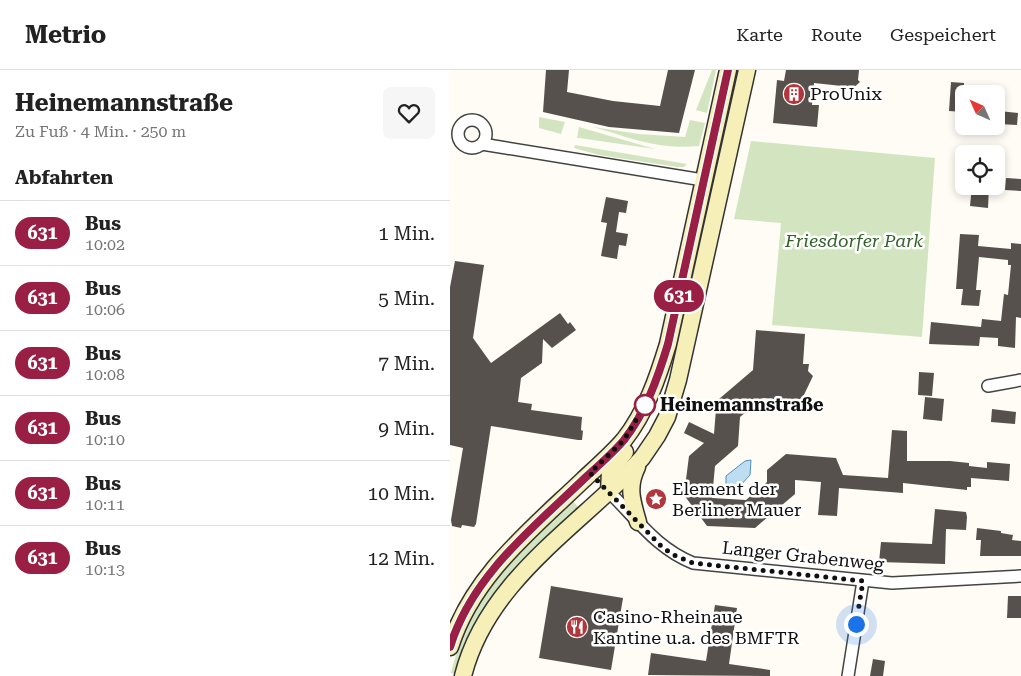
<!DOCTYPE html>
<html lang="de">
<head>
<meta charset="utf-8">
<style>
	:root { --surface:#fff; --page:#f6f6f6; --text:#222; --muted:#767676; --line:#e0e0e0 }
	body { margin:0; font-family:"Roboto Serif",serif; background:var(--page); color:var(--text); height:100vh; display:flex; flex-direction:column; font-size:19px; white-space:nowrap }
	* { box-sizing:border-box; margin:0 }
	p { font-size:16px; color:var(--muted) }
	.icon { flex:none; width:28px; height:28px; fill:none; stroke:currentColor; stroke-width:2; stroke-linecap:round; stroke-linejoin:round }
	.map { position:relative; flex:1; overflow:hidden }
	.sheet { display:flex; flex-direction:column; background:var(--surface); width:450px }
	.sheet>* { flex:none }
	.badge { padding:0 10px; border-radius:16px; font-size:18px; line-height:32px }
	.needle { width:32px; rotate:315deg }
	.buttons { position:absolute; left:505px; top:15px; display:grid; gap:10px }
	.buttons a { display:grid; place-items:center; width:50px; height:50px; border-radius:8px; background:var(--surface); box-shadow:0 2px 8px #0003; font-size:25px }
	.you { position:absolute; width:25px; height:25px; margin:-12px; border:4px solid #fff; border-radius:50%; background:#1a73e8; box-shadow:0 0 0 8px #1a73e833 }
	.map>.badge { position:absolute; translate:-50% -50%; box-shadow:0 0 0 2px #fff }
	h2 { padding:0 15px; font-size:19px; line-height:45px }
	.round { display:grid; place-items:center; flex:none; width:52px; height:52px; border-radius:8px; background:var(--page) }
	.headline { display:flex; align-items:center; justify-content:space-between; height:85px; padding:0 15px }
	h1 { font-size:24px; font-weight:700; line-height:38px }
	ul { padding:0; list-style:none }
	li { display:flex; align-items:center; gap:15px; height:65px; padding:0 15px; border-top:1px solid var(--line) }
	li div { flex:1 }
	li b { display:block; font-size:19px }
	li em { font-style:normal }
	li .badge { min-width:55px; font-weight:700; text-align:center }
	header { display:flex; align-items:center; gap:30px; box-sizing:border-box; height:70px; padding:0 25px; background:var(--surface); border-bottom:1px solid var(--line) }
	header strong { font-size:24px }
	nav { display:flex; gap:28px; margin-inline-start:auto; font-size:18px }
	main { display:flex; flex:1; min-height:0 }
	.map>svg:first-child { display:block }
</style>
</head>
<body>
<header>
<strong>Metrio</strong>
<nav><a>Karte</a><a>Route</a><a>Gespeichert</a></nav>
</header>
<main>
<section class="sheet">
<div class="headline"><div><h1>Heinemannstraße</h1><p>Zu Fuß · 4 Min. · 250 m</p></div><a class="round"><svg class="icon" aria-label="heart" viewBox="0 0 24 24"><path d="M12 20l-8-8c-3-5 5-10 8-4 3-6 11-1 8 4z"/></svg></a></div>
<h2>Abfahrten</h2>
<ul>
<li><span class="badge" style="background:#991f44;color:#fff">631</span><div><b>Bus</b><p>10:02</p></div><em>1 Min.</em></li>
<li><span class="badge" style="background:#991f44;color:#fff">631</span><div><b>Bus</b><p>10:06</p></div><em>5 Min.</em></li>
<li><span class="badge" style="background:#991f44;color:#fff">631</span><div><b>Bus</b><p>10:08</p></div><em>7 Min.</em></li>
<li><span class="badge" style="background:#991f44;color:#fff">631</span><div><b>Bus</b><p>10:10</p></div><em>9 Min.</em></li>
<li><span class="badge" style="background:#991f44;color:#fff">631</span><div><b>Bus</b><p>10:11</p></div><em>10 Min.</em></li>
<li><span class="badge" style="background:#991f44;color:#fff">631</span><div><b>Bus</b><p>10:13</p></div><em>12 Min.</em></li>
</ul>
</section>
<div class="map">
<svg width="571" height="606" viewBox="0 0 571 606">
	<rect width="100%" height="100%" fill="#fefcf4"/>
	<!-- green -->
	<g fill="#d3e5c0">
		<path d="M262,0H266L257,43L246,40Z"/>
		<path d="M89,47L115,52L111,64L89,58Z"/>
		<path d="M240,50L255,53L249,76C208,80 181,68 143,57L189,64L235,67Z"/>
		<path d="M129,57L205,79L129,68H127Z"/>
		<path d="M301,71L485,88L472,267L322,255L331,153L284,149Z"/>
		<path d="M125,75L237,94L234,97H227L149,85L124,78Z"/>
		<path d="M122,430L130,439C96,470 58,501 33,541C21,560 15,583 7,604L1,603C21,523 66,485 122,430Z"/>
	</g>
	<!-- water -->
	<path fill="#beddf0" stroke="#4d90be" d="M301,390L300,405L287,419L276,418V406L295,391Z"/>
	<!-- building -->
	<g fill="#57514d">
		<path d="M96,0H119L117,22L163,31L210,36L218,0H245L229,63L159,57L93,42Z"/>
		<path d="M336,0H409L408,10L410,12L401,20L392,16L364,13L362,35H369L367,57L323,53L327,10L334,11Z"/>
		<path d="M501,12L514,13V42L499,41Z"/>
		<path d="M549,41L568,43L567,55L548,54Z"/>
		<path d="M556,108L571,109V121L555,120Z"/>
		<path d="M522,116H539L538,138L520,136Z"/>
		<path d="M156,127L178,131L176,143L169,142L166,162L178,164L176,176L169,175L167,189L151,186L157,153L151,152Z"/>
		<path d="M510,164L529,165L528,176L561,179V173L571,174V248L566,247L565,278L548,276V268L530,267L529,276L479,274L481,252L531,257L532,249L551,251L554,224L558,225L561,195H558V190L529,187L526,220H531L529,236L511,235L513,219H506Z"/>
		<path d="M5,191L34,195L23,268L41,293L110,243L118,254L120,252L126,260L102,278L93,269L92,293L71,308L68,332L82,334L81,340L132,347L131,360L133,361L132,370H128L41,356L26,454L24,457L12,455L11,458L2,456L1,450L13,378L0,375V217Z"/>
		<path d="M306,260L355,264L353,294H359L358,301L363,306L351,331L313,328L290,347L288,376L265,396L262,428L296,430L317,412V400L336,384L386,388L393,405L438,408L442,360L457,361V391H500L519,393V396L537,398V392L560,394L559,411L521,408V417H517V420L453,413V423L389,418L387,446L368,445L371,412L345,410V424L305,458L257,456L234,425L239,386L254,373L234,363L239,352L264,364L266,339L262,335L303,300Z"/>
		<path d="M469,302L484,303L482,326L468,325Z"/>
		<path d="M475,327L494,329L492,351L473,349Z"/>
		<path d="M542,339L566,342L565,354L541,352Z"/>
		<path d="M485,439L516,442L517,447L516,460L496,459L495,494L429,492L431,472L482,474Z"/>
		<path d="M527,458L551,461V463L563,465L562,470L571,471V486H530L531,470H526Z"/>
		<path d="M101,516L173,528L161,600L89,588Z"/>
		<path d="M558,526H571V548H557Z"/>
		<path d="M265,535L287,538L279,594L320,600V606L198,605L201,583L256,591Z"/>
		<path d="M423,589L435,591L433,606H420Z"/>
	</g>
	<g fill="none" stroke-linecap="round" stroke-linejoin="round">
		<!-- street casing -->
		<g stroke="#434343" stroke-width="14">
			<g id="street">
				<circle cx="22" cy="64" r="14"/>
				<path d="M32,74L253,110"/>
				<path d="M538,316L571,310"/>
				<path d="M159,422C187,449 206,478 243,493L442,513L571,506"/>
				<path d="M398,606L413,511"/>
			</g>
		</g>
		<!-- secondary casing -->
		<g stroke="#323232" stroke-width="19">
			<g id="secondary">
				<path d="M187,397C177,417 182,431 188,452"/>
				<path d="M159,422L160,401L175,382"/>
				<path d="M0,577C22,506 82,459 133,410C147,397 162,384 174,370C196,342 208,307 218,274L278,0"/>
				<path d="M13,606C35,518 114,466 175,406L192,388L207,366L217,347L228,310L297,0"/>
			</g>
		</g>
		<!-- street -->
		<use href="#street" stroke="#fff" stroke-width="11"/>
		<!-- secondary -->
		<use href="#secondary" stroke="#f6efb7" stroke-width="16"/>
	</g>
	<g fill="none" stroke-linecap="round" stroke-linejoin="round">
		<!-- line casing -->
		<g stroke="#fff" stroke-width="11">
			<path id="line" d="M0,577C22,505 84,457 136,407C149,395 163,383 174,370C196,342 208,307 218,274L278,0"/>
		</g>
		<!-- line -->
		<use href="#line" stroke="#991f44" stroke-width="8"/>
		<!-- walk -->
		<path stroke="#101010" stroke-width="5" stroke-dasharray="0 9" d="M195,335L174,370L140,403L212,477L224,485L243,493L413,511L406,554"/>
	</g>
	<!-- icons -->
	<defs>
		<g id="building-disc" transform="scale(1.125)"><circle r="9.5" fill="#b1373c" stroke="#fff"/><path d="M-4-6H4V6H1V3H-1V6H-4ZM-2.5-4.3h1.7v1.8h-1.7ZM.8-4.3h1.7v1.8H.8ZM-2.5-1h1.7V.8h-1.7ZM.8-1h1.7V.8H.8Z" fill="#fff"/></g>
		<g id="sight-disc" transform="scale(1.125)"><circle r="9.5" fill="#b1373c" stroke="#fff"/><path d="M0-6L1.8-2.2L6-1.7L2.9 1.2L3.7 5.4L0 3.3L-3.7 5.4L-2.9 1.2L-6-1.7L-1.8-2.2Z" fill="#fff"/></g>
		<g id="restaurant-disc" transform="scale(1.125)"><circle r="9.5" fill="#b1373c" stroke="#fff"/><path d="M-5-6h1v4h1v-4h1v4h1v-4h1v5L-1.5 .5V6h-2V.5L-5-1ZM5-6V6H3V1.5H1.5Q1.5-4 5-6Z" fill="#fff"/></g>
	</defs>
	<g fill-rule="evenodd">
		<use href="#building-disc" x="344" y="24"/>
		<use href="#sight-disc" x="206" y="429"/>
		<use href="#restaurant-disc" x="127" y="557"/>
	</g>
	<!-- markers -->
	<circle fill="#fff" stroke="#991f44" stroke-width="2.5" cx="195" cy="335" r="10"/>
	<g text-anchor="middle" stroke-width="5" stroke-linejoin="round" paint-order="stroke">
		<!-- poi labels -->
		<g font-size="18" fill="#101010" stroke="#fff" text-anchor="start">
			<text x="360" y="30">ProUnix</text>
			<text x="222" y="425">Element der<tspan x="222" dy="21">Berliner Mauer</tspan></text>
			<text x="143" y="553">Casino-Rheinaue<tspan x="143" dy="21">Kantine u.a. des BMFTR</tspan></text>
		</g>
		<!-- park labels -->
		<g font-size="18" font-style="italic" fill="#326127" stroke="#fff">
			<text x="404" y="177">Friesdorfer Park</text>
		</g>
		<!-- stop labels -->
		<g font-size="18" font-weight="bold" fill="#101010" stroke="#fff" text-anchor="start">
			<text x="210" y="341">Heinemannstraße</text>
		</g>
		<!-- street labels -->
		<g font-size="18" fill="#101010" stroke="#fff">
			<text transform="translate(353 486) rotate(6)" y="6">Langer Grabenweg</text>
		</g>
	</g>
</svg>
<div class="buttons">
<a><svg class="needle" viewBox="-14 -14 28 28"><path d="M0-13l5 13h-10z" fill="#e53935"/><path d="M0 13l5-13h-10z" fill="#767676"/></svg></a>
<a><svg class="icon" aria-label="locate" viewBox="0 0 24 24"><circle cx="12" cy="12" r="6"/><path d="M12 2v4M12 18v4M2 12h4M18 12h4"/></svg></a>
</div>
<div class="you" style="left:406px;top:554px"></div>
<b class="badge" style="left:229px;top:226px;background:#991f44;color:#fff">631</b>
</div>
</main>
</body>
</html>
